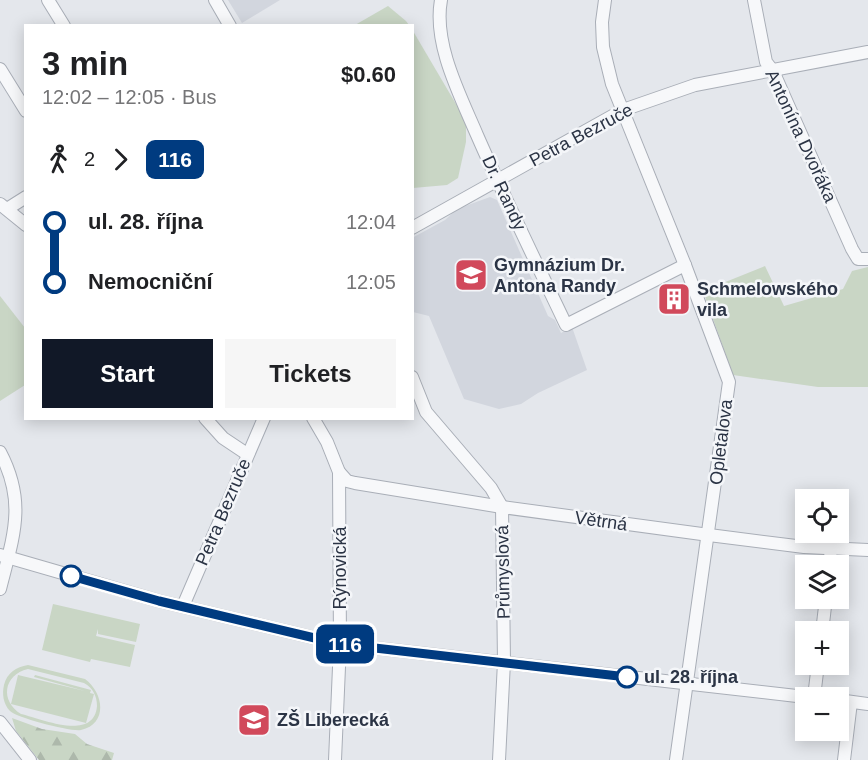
<!DOCTYPE html>
<html lang="en">
<head>
<meta charset="utf-8">
<style>
	:root { --surface:#fff; --page:#f6f6f6; --text:#202124; --muted:#757577; --accent:#111827 }
	body { margin:0; font-family:Helvetica,sans-serif; background:var(--page); color:var(--text); height:100vh; display:flex; flex-direction:column; font-size:22px; white-space:nowrap }
	* { box-sizing:border-box; margin:0 }
	p { font-size:20px; color:var(--muted) }
	.icon { flex:none; width:33px; height:33px; fill:none; stroke:currentColor; stroke-width:2; stroke-linecap:round; stroke-linejoin:round }
	.map { position:relative; flex:1; overflow:hidden }
	.sheet { position:absolute; left:24px; top:24px; width:390px; height:396px; display:flex; flex-direction:column; background:var(--surface); border-radius:0px; box-shadow:0 3px 15px #0003 }
	.sheet>* { flex:none }
	.badge { padding:0 12px; border-radius:9px; font-size:21px; line-height:39px }
	.controls { position:absolute; left:795px; top:489px; display:grid; gap:12px }
	.controls a { display:grid; place-items:center; width:54px; height:54px; border-radius:0px; background:var(--surface); box-shadow:0 3px 15px #0003; font-size:30px }
	.map>.badge { position:absolute; translate:-50% -50%; box-shadow:0 0 0 3px #fff }
	.legs { display:flex; align-items:center; gap:9px; height:66px; padding:0 18px; font-size:20px }
	.legs p { margin-inline-start:auto }
	.head { display:flex; align-items:center; justify-content:space-between; height:102px; padding:0 18px }
	h1 { font-size:33px; font-weight:700; line-height:45px }
	.primary-button { display:flex; gap:12px; margin-top:auto; padding:12px 18px }
	.primary-button a { flex:1; height:69px; border-radius:0px; background:var(--accent); color:#fff; font-size:24px; font-weight:700; line-height:69px; text-align:center }
	.primary-button a+a { background:var(--page); color:var(--text) }
	ul { padding:0 18px; list-style:none }
	li { display:flex; align-items:center; gap:21px; height:60px; font-size:22px }
	li i { display:grid; place-items:center; width:9px; height:100%; margin:0 8px; background:currentColor }
	li i::after { content:''; width:15px; height:15px; margin:-8px; border:4px solid; border-radius:50%; background:var(--surface) }
	li p { margin-inline-start:auto }
	li:first-child i { background:linear-gradient(#0000 50%,currentColor 0) }
	li:last-child i { background:linear-gradient(currentColor 50%,#0000 0) }
	.map>svg:first-child { display:block }
</style>
</head>
<body>
<div class="map">
<svg width="868" height="760" viewBox="0 0 868 760">
	<defs>
		<pattern id="forest-firs" width="22" height="20" patternUnits="userSpaceOnUse" patternTransform="scale(1.5)"><rect width="22" height="20" fill="#c9d6c5"/><path d="M5 1l3.5 6h-7zM16 11l3.5 6h-7z" fill="#adb8ab"/></pattern>
	</defs>
	<rect width="100%" height="100%" fill="#e4e7ec"/>
	<!-- built -->
	<g fill="#d2d6de">
		<path d="M228,0H280L242,23Z"/>
		<path d="M490,197L497,200L548,316L555,320L561,333L572,327L587,370L538,393L521,404L499,409L464,399L429,316L413,312L412,238L445,220L457,209Z"/>
	</g>
	<!-- forest -->
	<path fill="url(#forest-firs)" d="M12,718L42,729L75,734L87,744L114,753L112,760H39L16,731Z"/>
	<!-- park -->
	<g fill="#c9d6c5" fill-rule="evenodd">
		<path d="M388,6L406,21L409,25H355Z"/>
		<path d="M413,31L466,121V142L458,178L447,185L413,188Z"/>
		<path d="M765,266L784,306L843,289L852,271L868,267V387H818L733,375L703,291Z"/>
		<path d="M0,296L25,328V385L0,401Z"/>
		<path d="M53,604L140,624L136,642L98,634V629L96,636L135,645L130,667L91,659L90,662L42,650Z"/>
		<path d="M28,665L85,679C104,693 108,724 81,730C71,732 17,718 10,711C3,704 2,693 4,685C7,673 16,667 28,665ZM28,669L84,683C93,688 97,696 97,706C94,742 42,719 21,714C0,701 3,675 28,669Z"/>
		<path d="M18,675L85,691L34,677L35,675L91,690L90,693L94,694L86,723L11,704Z"/>
	</g>
	<g fill="none" stroke-linecap="round" stroke-linejoin="round">
		<!-- minor casing -->
		<g stroke="#a9aeb7" stroke-width="14">
			<g id="minor">
				<path d="M48,0L64,26"/>
				<path d="M215,0L230,26"/>
				<path d="M441,0C433,44 460,95 477,135C505,199 536,262 566,325L685,265"/>
				<path d="M605,0L602,22L603,47L612,84L685,265L729,382L676,760"/>
				<path d="M754,0L766,62L773,71L852,249L858,259H868"/>
				<path d="M0,69L26,111"/>
				<path d="M0,204L26,225"/>
				<path d="M7,209L26,197"/>
				<path d="M412,228L623,110L695,85L868,52"/>
				<path d="M412,377L426,412L491,488L502,507L504,662L499,760"/>
				<path d="M205,418L223,438L247,454"/>
				<path d="M313,418L327,442L339,472L340,644L335,760"/>
				<path d="M0,452C27,503 13,537 0,589"/>
				<path d="M339,472L347,481L355,483L502,507L709,535L804,547L868,550"/>
				<path d="M0,555L159,601L340,644L814,698"/>
				<path d="M829,566L831,549"/>
				<path d="M183,606L264,418"/>
				<path d="M822,632L826,598"/>
				<path d="M814,697L818,664"/>
				<path d="M838,700L868,704"/>
				<path d="M0,722L30,760"/>
				<path d="M844,760L851,702"/>
			</g>
		</g>
		<!-- minor -->
		<use href="#minor" stroke="#f7f8fa" stroke-width="12"/>
	</g>
	<g fill="none" stroke-linecap="round" stroke-linejoin="round">
		<!-- line-1 casing -->
		<g stroke="#fff" stroke-width="14">
			<path id="line-1" d="M71,576L159,601L340,644L627,677"/>
		</g>
		<!-- line-1 -->
		<use href="#line-1" stroke="#003b80" stroke-width="9"/>
	</g>
	<!-- icons -->
	<defs>
		<g id="school-square" transform="scale(1.725)"><rect x="-9" y="-9" width="18" height="18" rx="4" fill="#d1495b" stroke="#f4f6f9"/><path d="M0-5L7-2L0 1L-7-2ZM-4 1L0 2.5L4 1V4Q0 6-4 4Z" fill="#fff"/></g>
		<g id="building-square" transform="scale(1.725)"><rect x="-9" y="-9" width="18" height="18" rx="4" fill="#d1495b" stroke="#f4f6f9"/><path d="M-4-6H4V6H1V3H-1V6H-4ZM-2.5-4.3h1.7v1.8h-1.7ZM.8-4.3h1.7v1.8H.8ZM-2.5-1h1.7V.8h-1.7ZM.8-1h1.7V.8H.8Z" fill="#fff"/></g>
	</defs>
	<g fill-rule="evenodd">
		<use href="#school-square" x="471" y="275"/>
		<use href="#building-square" x="674" y="299"/>
		<use href="#school-square" x="254" y="720"/>
	</g>
	<!-- markers -->
	<g fill="#fff" stroke="#003b80" stroke-width="3">
		<circle cx="71" cy="576" r="10"/>
		<circle cx="627" cy="677" r="10"/>
	</g>
	<g text-anchor="middle" stroke-width="5" stroke-linejoin="round" paint-order="stroke">
		<!-- street labels -->
		<g font-size="18" fill="#2b3445" stroke="#f4f6f9">
			<text transform="translate(581 135) rotate(-28)" y="6">Petra Bezruče</text>
			<text transform="translate(801 136) rotate(65)" y="6">Antonína Dvořáka</text>
			<text transform="translate(504 193) rotate(65)" y="6">Dr. Randy</text>
			<text transform="translate(721 442) rotate(-83)" y="6">Opletalova</text>
			<text transform="translate(223 512) rotate(-67)" y="6">Petra Bezruče</text>
			<text transform="translate(601 521) rotate(8)" y="6">Větrná</text>
			<text transform="translate(340 568) rotate(-90)" y="6">Rýnovická</text>
			<text transform="translate(503 572) rotate(-91)" y="6">Průmyslová</text>
		</g>
		<!-- poi labels -->
		<g font-size="18" font-weight="bold" fill="#2b3445" stroke="#f4f6f9" text-anchor="start">
			<text x="494" y="271">Gymnázium Dr.<tspan x="494" dy="21">Antona Randy</tspan></text>
			<text x="697" y="295">Schmelowského<tspan x="697" dy="21">vila</tspan></text>
			<text x="277" y="726">ZŠ Liberecká</text>
		</g>
		<!-- stop labels -->
		<g font-size="18" font-weight="bold" fill="#2b3445" stroke="#f4f6f9" text-anchor="start">
			<text x="644" y="683">ul. 28. října</text>
		</g>
	</g>
</svg>
<div class="controls">
<a><svg class="icon" aria-label="locate" viewBox="0 0 24 24"><circle cx="12" cy="12" r="6"/><path d="M12 2v4M12 18v4M2 12h4M18 12h4"/></svg></a>
<a><svg class="icon" aria-label="layers" viewBox="0 0 24 24"><path d="M12 4l9 5-9 5-9-5zM3 14l9 5 9-5"/></svg></a>
<a>+</a>
<a>−</a>
</div>
<b class="badge" style="left:345px;top:644px;background:#003b80;color:#fff">116</b>
<section class="sheet">
<div class="head"><div><h1>3 min</h1><p>12:02 – 12:05 · Bus</p></div><b>$0.60</b></div>
<div class="legs"><svg class="icon" aria-label="walk" viewBox="0 0 24 24"><circle cx="13" cy="4" r="2"/><path d="M13 8l-2 6 4 7M11 14l-3 7M7 12l3-4h3l4 4"/></svg>2<svg class="icon" aria-label="forward" viewBox="0 0 24 24"><path d="M9 5l7 7-7 7"/></svg><b class="badge" style="background:#003b80;color:#fff">116</b></div>
<ul>
<li><i style="color:#003b80"></i><b>ul. 28. října</b><p>12:04</p></li>
<li><i style="color:#003b80"></i><b>Nemocniční</b><p>12:05</p></li>
</ul>
<div class="primary-button"><a>Start</a><a>Tickets</a></div>
</section>
</div>
</body>
</html>
